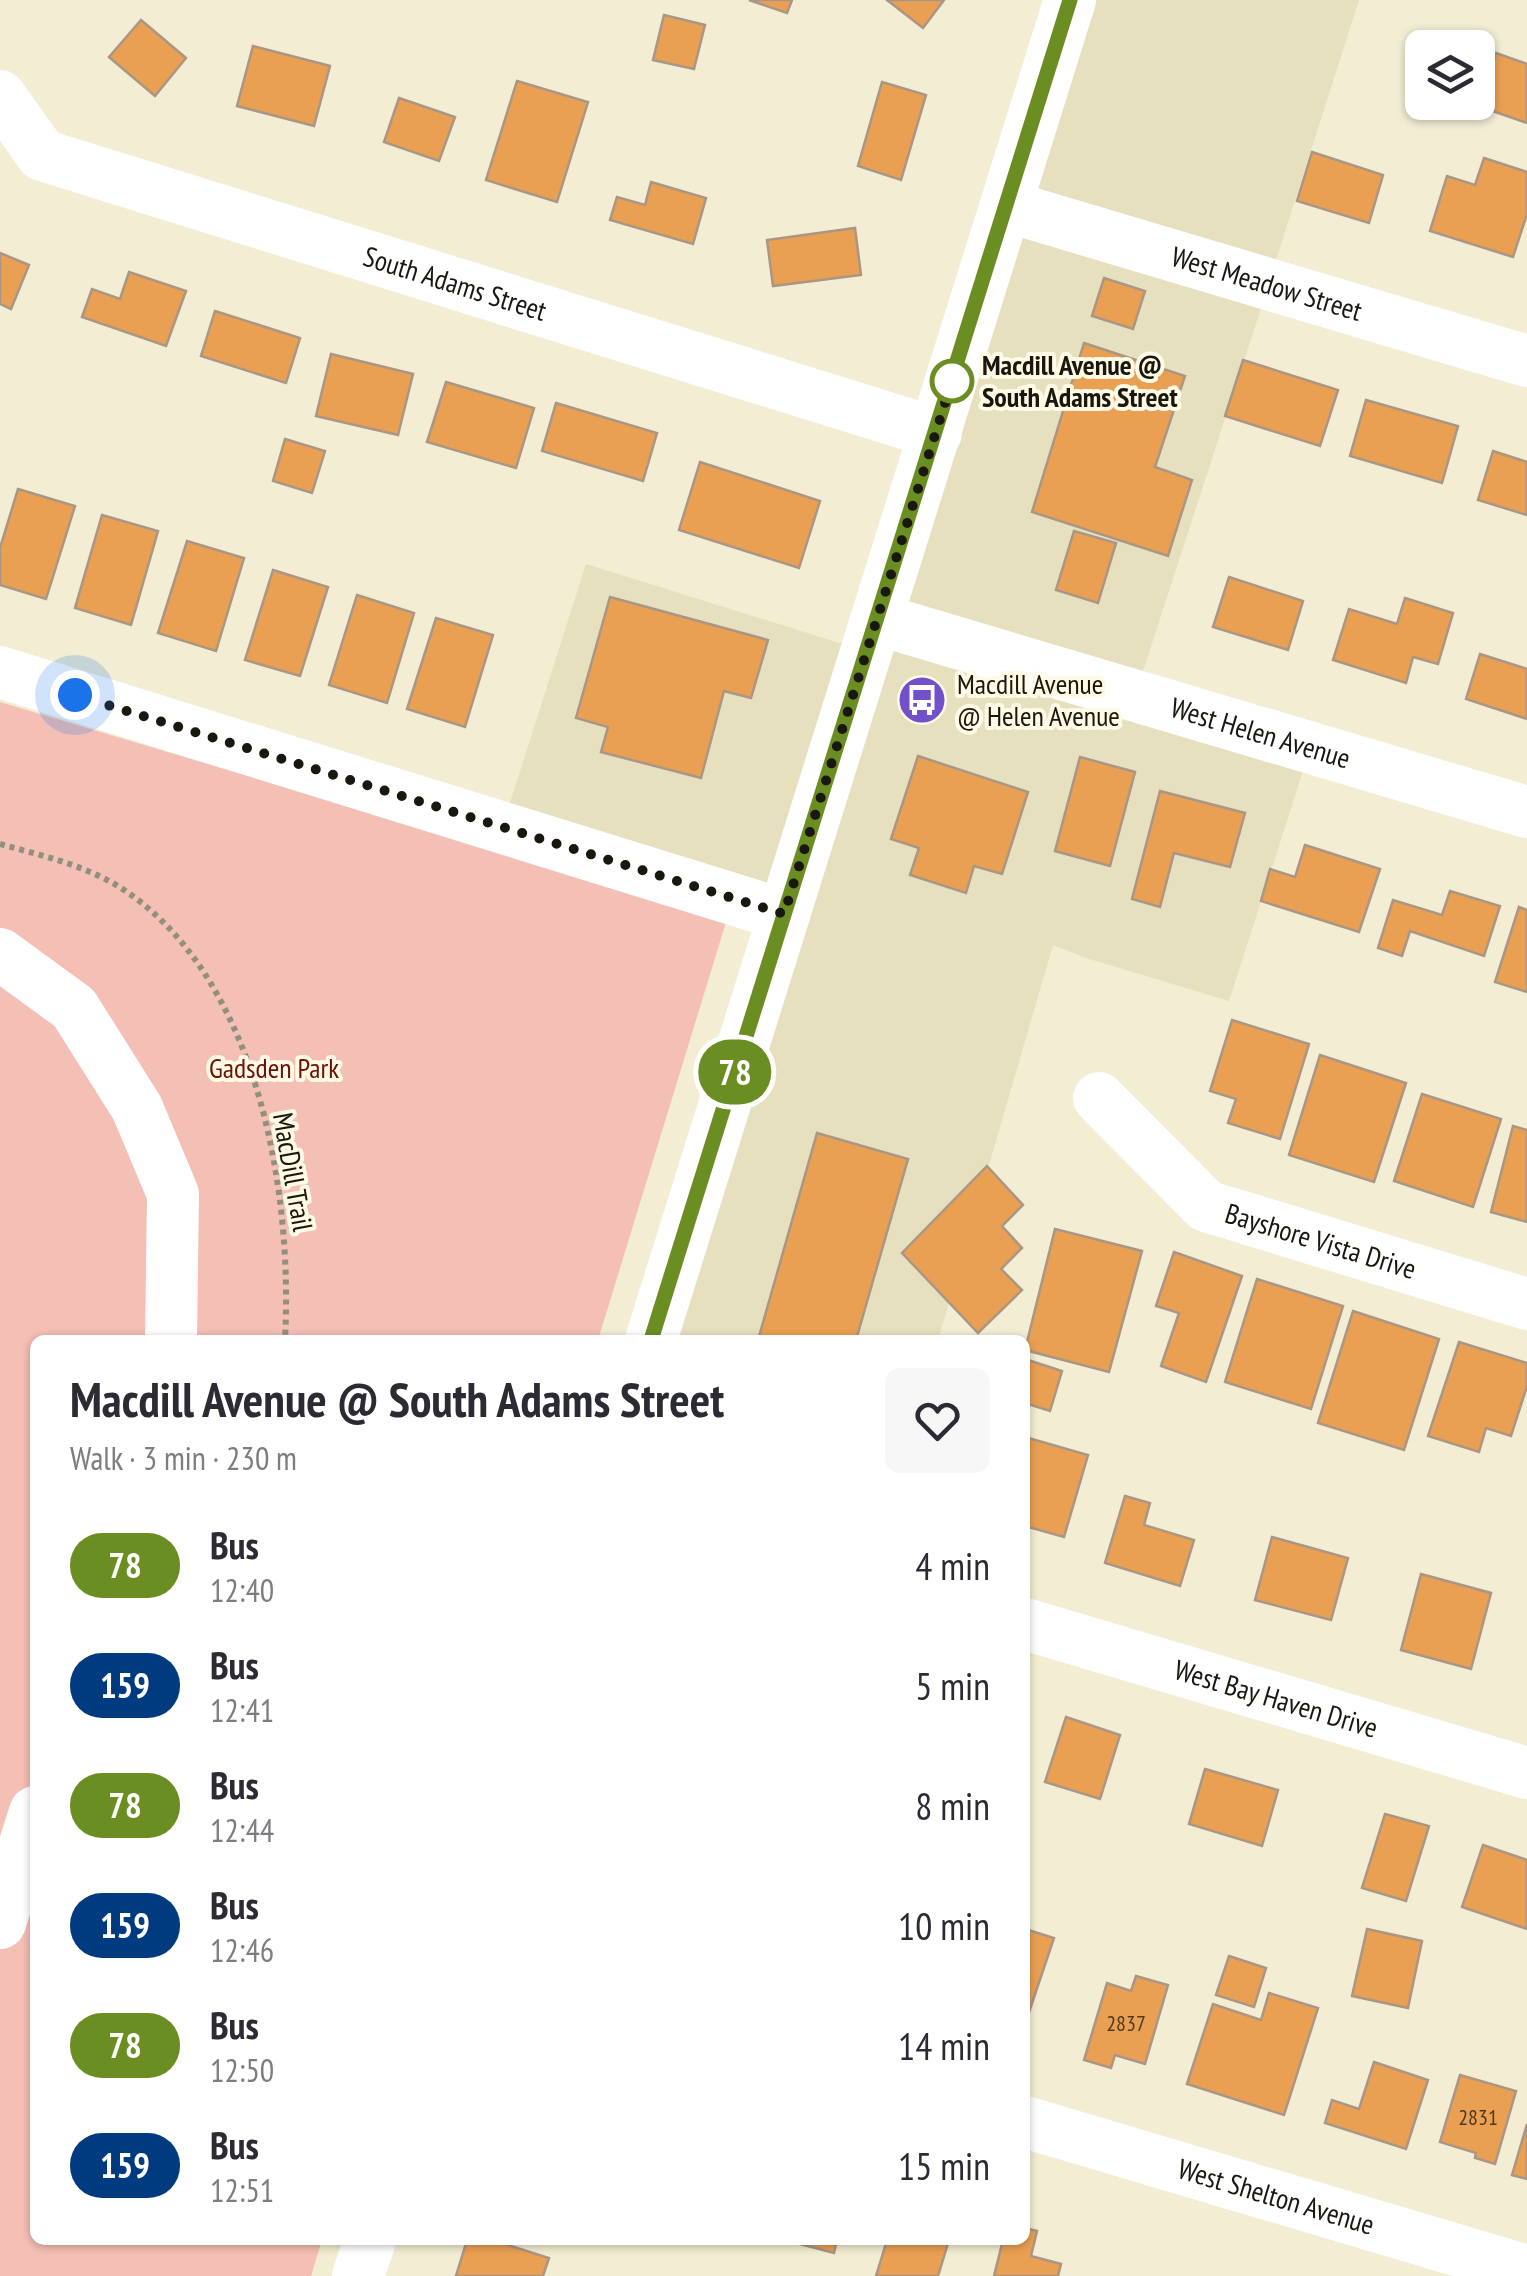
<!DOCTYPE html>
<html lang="en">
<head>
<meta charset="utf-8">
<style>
	:root { --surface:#fff; --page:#f7f7f7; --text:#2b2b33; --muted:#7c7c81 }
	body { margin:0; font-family:"PT Sans Narrow",sans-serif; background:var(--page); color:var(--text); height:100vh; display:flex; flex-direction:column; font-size:38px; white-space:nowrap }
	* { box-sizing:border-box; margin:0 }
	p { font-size:32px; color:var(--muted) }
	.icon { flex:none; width:55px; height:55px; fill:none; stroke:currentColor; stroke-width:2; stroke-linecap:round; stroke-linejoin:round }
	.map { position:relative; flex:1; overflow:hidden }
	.panel { position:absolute; left:30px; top:1335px; width:1000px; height:910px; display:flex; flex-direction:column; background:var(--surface); border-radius:15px; box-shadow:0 2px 8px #0004 }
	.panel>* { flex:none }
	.badge { padding:0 20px; border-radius:32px; font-size:35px; line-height:65px }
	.buttons { position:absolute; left:1405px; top:30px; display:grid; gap:20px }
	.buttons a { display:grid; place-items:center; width:90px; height:90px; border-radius:15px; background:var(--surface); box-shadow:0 2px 8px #0004; font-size:50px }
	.you { position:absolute; width:50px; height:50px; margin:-25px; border:8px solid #fff; border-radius:50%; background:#1a73e8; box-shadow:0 0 0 15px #1a73e833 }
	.map>.badge { position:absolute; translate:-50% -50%; box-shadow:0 0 0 5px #fff }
	.round { display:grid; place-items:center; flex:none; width:105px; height:105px; border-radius:15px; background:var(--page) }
	.overview { display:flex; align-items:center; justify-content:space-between; height:170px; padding:0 40px }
	h1 { font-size:48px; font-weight:700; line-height:75px }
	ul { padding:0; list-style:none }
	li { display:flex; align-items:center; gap:30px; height:120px; padding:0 40px }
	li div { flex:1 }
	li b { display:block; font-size:38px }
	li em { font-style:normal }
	li .badge { min-width:110px; font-weight:700; text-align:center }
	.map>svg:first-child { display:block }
</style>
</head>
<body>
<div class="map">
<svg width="1527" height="2276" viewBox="0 0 1527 2276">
	<rect width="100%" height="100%" fill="#f2edd3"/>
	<!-- built -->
	<g fill="#e7e0bf">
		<path d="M1090,0H1359L1275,263L1030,191Z"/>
		<path d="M1018,233L1262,305L1142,674L902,603Z"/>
		<path d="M586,564L849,646L772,888L509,806Z"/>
		<path d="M889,645L1304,768L1229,1001L1086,958L1053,945L938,1340H671Z"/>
	</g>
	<!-- green -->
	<path fill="#f4bfb5" d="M0,702L727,919L598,1340H35V2240H322L311,2276H0Z"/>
	<!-- building -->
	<g fill="#eaa053" stroke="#aa9684" stroke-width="2.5">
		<path d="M749,0H792L787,13Z"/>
		<path d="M887,0H944L923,28Z"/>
		<path d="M664,15L705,25L694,69L653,60Z"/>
		<path d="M141,20L186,58L155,96L109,57Z"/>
		<path d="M253,46L330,66L314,126L237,106Z"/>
		<path d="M1496,53L1527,64V123L1478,106Z"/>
		<path d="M517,81L588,102L557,202L486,180Z"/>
		<path d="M882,82L926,95L901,180L858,166Z"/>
		<path d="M399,98L455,117L439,161L384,142Z"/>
		<path d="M1312,152L1383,175L1369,223L1297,201Z"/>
		<path d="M1484,158L1527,172V214L1513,257L1430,231L1447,176L1475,185Z"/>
		<path d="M651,182L706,198L693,244L610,220L617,197L645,205Z"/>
		<path d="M855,228L861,275L773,286L767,240Z"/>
		<path d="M0,253L29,265L11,309L0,304Z"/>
		<path d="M129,272L186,291L166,346L82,317L92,289L120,299Z"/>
		<path d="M1104,278L1145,291L1133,329L1092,316Z"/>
		<path d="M215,311L300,338L286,383L201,356Z"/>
		<path d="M1084,343L1185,376L1155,467L1192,480L1168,556L1032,512Z"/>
		<path d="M331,354L413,374L398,435L316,416Z"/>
		<path d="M1243,360L1338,390L1320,446L1225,416Z"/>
		<path d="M446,382L534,408L516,468L427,442Z"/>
		<path d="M1366,400L1458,426L1442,483L1350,456Z"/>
		<path d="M556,403L657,433L643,481L542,451Z"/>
		<path d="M285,439L325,451L312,493L273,481Z"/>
		<path d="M1493,451L1527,462V515L1478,500Z"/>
		<path d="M700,462L820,501L799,568L679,530Z"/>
		<path d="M18,489L75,506L46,599L0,585V548Z"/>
		<path d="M102,515L158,531L131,625L75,608Z"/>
		<path d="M1074,531L1116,543L1098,603L1056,590Z"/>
		<path d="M187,541L244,558L216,651L158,633Z"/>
		<path d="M273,570L328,587L300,676L245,660Z"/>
		<path d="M1229,577L1303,601L1288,650L1213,627Z"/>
		<path d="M357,595L414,613L387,703L329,685Z"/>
		<path d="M610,597L768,640L751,698L724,691L701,778L601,752L608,727L576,718Z"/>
		<path d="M1405,598L1453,613L1438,664L1413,657L1406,683L1333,660L1349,609L1397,624Z"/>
		<path d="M436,618L493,635L465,727L407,709Z"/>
		<path d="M1480,654L1527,669V719L1466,699Z"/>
		<path d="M918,756L1028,792L1002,874L974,866L966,893L910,875L919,848L891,839Z"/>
		<path d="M1080,757L1135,772L1110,866L1055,851Z"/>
		<path d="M1160,791L1245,813L1230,867L1174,853L1160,907L1132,899Z"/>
		<path d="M1305,845L1380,869L1359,932L1261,901L1270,869L1295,877Z"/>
		<path d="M1450,891L1500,906L1484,956L1410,931L1402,956L1378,948L1393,900L1442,915Z"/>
		<path d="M1519,907L1527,910V992L1495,982Z"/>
		<path d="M1232,1020L1309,1044L1280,1139L1228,1123L1236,1099L1210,1091Z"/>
		<path d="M1320,1055L1406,1083L1374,1182L1289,1155Z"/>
		<path d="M1422,1094L1501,1119L1473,1207L1394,1181Z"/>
		<path d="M1513,1126L1527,1130V1222L1491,1212Z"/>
		<path d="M817,1133L908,1159L856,1340H758Z"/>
		<path d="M987,1166L1023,1205L1002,1226L1022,1248L1001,1269L1022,1290L978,1333L902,1253Z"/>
		<path d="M1055,1229L1142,1251L1109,1372L1025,1350Z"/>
		<path d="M1174,1252L1242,1276L1206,1382L1161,1366L1179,1313L1156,1306Z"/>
		<path d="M1257,1279L1343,1306L1311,1409L1225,1382Z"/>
		<path d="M1353,1311L1439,1339L1404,1450L1318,1423Z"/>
		<path d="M1459,1342L1527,1363V1386L1511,1436L1486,1428L1479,1452L1428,1436Z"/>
		<path d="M1025,1359L1062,1371L1050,1411L1025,1403Z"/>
		<path d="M1025,1437L1088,1455L1064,1537L1025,1526Z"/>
		<path d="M1125,1496L1150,1503L1144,1525L1194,1540L1180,1586L1105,1563Z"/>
		<path d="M1272,1537L1348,1558L1331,1620L1255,1600Z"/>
		<path d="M1421,1574L1491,1593L1471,1669L1401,1650Z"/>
		<path d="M1066,1717L1120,1735L1100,1799L1045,1782Z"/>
		<path d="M1205,1769L1278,1790L1262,1846L1189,1824Z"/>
		<path d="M1385,1814L1429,1826L1406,1901L1362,1888Z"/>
		<path d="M1483,1845L1527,1860V1929L1462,1907Z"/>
		<path d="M1025,1929L1054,1938L1025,2024Z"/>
		<path d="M1367,1929L1422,1941L1408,2008L1352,1996Z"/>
		<path d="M1229,1956L1266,1968L1254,2007L1216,1995Z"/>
		<path d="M1136,1976L1168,1985L1145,2064L1115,2055L1111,2068L1084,2060L1107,1983L1131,1991Z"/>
		<path d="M1269,1993L1318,2008L1284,2115L1187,2084L1213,2004L1261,2020Z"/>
		<path d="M1374,2062L1428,2080L1406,2149L1325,2123L1332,2100L1359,2109Z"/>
		<path d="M1460,2075L1516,2091L1495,2164L1475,2158L1476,2153L1440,2142Z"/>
		<path d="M1527,2124V2179L1512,2175Z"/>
		<path d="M1025,2228L1037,2231L1031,2256L1061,2264L1058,2276H994L1003,2240H1025Z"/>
		<path d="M467,2240H492L549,2258L543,2276H456Z"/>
		<path d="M785,2240H837L834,2253Z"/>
		<path d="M887,2240H949L938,2276H876Z"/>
	</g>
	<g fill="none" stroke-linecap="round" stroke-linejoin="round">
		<!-- path -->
		<path stroke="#938f7d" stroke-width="6" stroke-dasharray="5 5" stroke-linecap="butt" d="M0,844C43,856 90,866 127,892C258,982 293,1191 285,1340"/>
		<!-- minor -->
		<g stroke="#fff" stroke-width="52">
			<path id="s1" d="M0,96L42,155L936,433"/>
			<path id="s2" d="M1006,206L1527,361"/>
			<path id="s3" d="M877,619L1527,812"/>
			<path d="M0,672L784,915"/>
			<path d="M0,954L74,1008L137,1108L173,1194L171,1340"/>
			<path id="s4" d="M1099,1098L1206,1206L1527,1304"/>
			<path d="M651,1340L1070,0"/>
			<path id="s5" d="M1025,1624L1527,1773"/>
			<path d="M0,1923L35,1812"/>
			<path id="s6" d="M1025,2122L1527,2271"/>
			<path d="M358,2276L370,2240"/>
		</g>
	</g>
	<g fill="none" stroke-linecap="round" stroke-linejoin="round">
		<!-- line casing -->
		<g stroke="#fff" stroke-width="22">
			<path id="line" d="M651,1340L1070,0"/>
		</g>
		<!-- line -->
		<use href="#line" stroke="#6b8e23" stroke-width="15"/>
		<!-- walk -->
		<path stroke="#19170e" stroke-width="10" stroke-dasharray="0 18" d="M75,695L784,914L952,381"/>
	</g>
	<!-- icons -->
	<defs>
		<g id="bus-disc" transform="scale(2.5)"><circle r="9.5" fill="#7150c9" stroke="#fefae5"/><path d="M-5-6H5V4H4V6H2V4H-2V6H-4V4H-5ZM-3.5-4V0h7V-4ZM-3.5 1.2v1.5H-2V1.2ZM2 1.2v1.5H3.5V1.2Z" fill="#fff"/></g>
	</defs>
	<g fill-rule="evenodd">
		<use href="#bus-disc" x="922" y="700"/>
	</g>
	<!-- markers -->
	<circle fill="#fff" stroke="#6b8e23" stroke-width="5" cx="952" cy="381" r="20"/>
	<g text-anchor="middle" stroke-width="8" stroke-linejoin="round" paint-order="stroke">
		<!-- number labels -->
		<g font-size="22" fill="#4d391f">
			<text x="1126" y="2031">2837</text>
			<text x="1478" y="2125">2831</text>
		</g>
		<!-- street labels -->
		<g font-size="28" fill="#19170e" stroke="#fefae5">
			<text dy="10" stroke="none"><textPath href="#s1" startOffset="505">South Adams Street</textPath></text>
			<text dy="10" stroke="none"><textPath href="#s2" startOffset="272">West Meadow Street</textPath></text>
			<text dy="10" stroke="none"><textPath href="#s3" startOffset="400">West Helen Avenue</textPath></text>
			<text transform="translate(293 1172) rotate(80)" y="10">MacDill Trail</text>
			<text dy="10" stroke="none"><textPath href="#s4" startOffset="272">Bayshore Vista Drive</textPath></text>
			<text dy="10" stroke="none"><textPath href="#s5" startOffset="262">West Bay Haven Drive</textPath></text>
			<text dy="10" stroke="none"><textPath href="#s6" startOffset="262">West Shelton Avenue</textPath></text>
		</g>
		<!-- stop labels -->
		<g font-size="28" font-weight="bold" fill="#19170e" stroke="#fefae5" text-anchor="start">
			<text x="982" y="375">Macdill Avenue @<tspan x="982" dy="32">South Adams Street</tspan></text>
		</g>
		<!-- poi labels -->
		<g font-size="28" fill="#19170e" stroke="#fefae5" text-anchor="start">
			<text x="957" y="694">Macdill Avenue<tspan x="957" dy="32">@ Helen Avenue</tspan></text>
		</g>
		<!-- park labels -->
		<g font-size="28" fill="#6c1104" stroke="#fefae5">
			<text x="274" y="1078">Gadsden Park</text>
		</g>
	</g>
</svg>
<div class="buttons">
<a><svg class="icon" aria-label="layers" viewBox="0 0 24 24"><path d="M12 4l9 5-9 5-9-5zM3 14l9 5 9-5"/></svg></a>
</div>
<div class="you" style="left:75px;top:695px"></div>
<b class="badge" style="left:735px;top:1072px;background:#6b8e23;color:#fff">78</b>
<section class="panel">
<div class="overview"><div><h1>Macdill Avenue @ South Adams Street</h1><p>Walk · 3 min · 230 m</p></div><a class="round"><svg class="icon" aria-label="heart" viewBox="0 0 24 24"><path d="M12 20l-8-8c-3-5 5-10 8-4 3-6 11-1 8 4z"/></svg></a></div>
<ul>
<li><span class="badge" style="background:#6b8e23;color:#fff">78</span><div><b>Bus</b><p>12:40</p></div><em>4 min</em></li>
<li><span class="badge" style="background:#003b80;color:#fff">159</span><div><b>Bus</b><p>12:41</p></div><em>5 min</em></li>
<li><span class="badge" style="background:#6b8e23;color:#fff">78</span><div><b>Bus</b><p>12:44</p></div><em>8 min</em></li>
<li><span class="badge" style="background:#003b80;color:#fff">159</span><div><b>Bus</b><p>12:46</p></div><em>10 min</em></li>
<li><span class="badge" style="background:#6b8e23;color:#fff">78</span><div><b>Bus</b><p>12:50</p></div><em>14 min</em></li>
<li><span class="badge" style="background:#003b80;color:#fff">159</span><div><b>Bus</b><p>12:51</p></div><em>15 min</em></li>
</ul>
</section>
</div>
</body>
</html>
